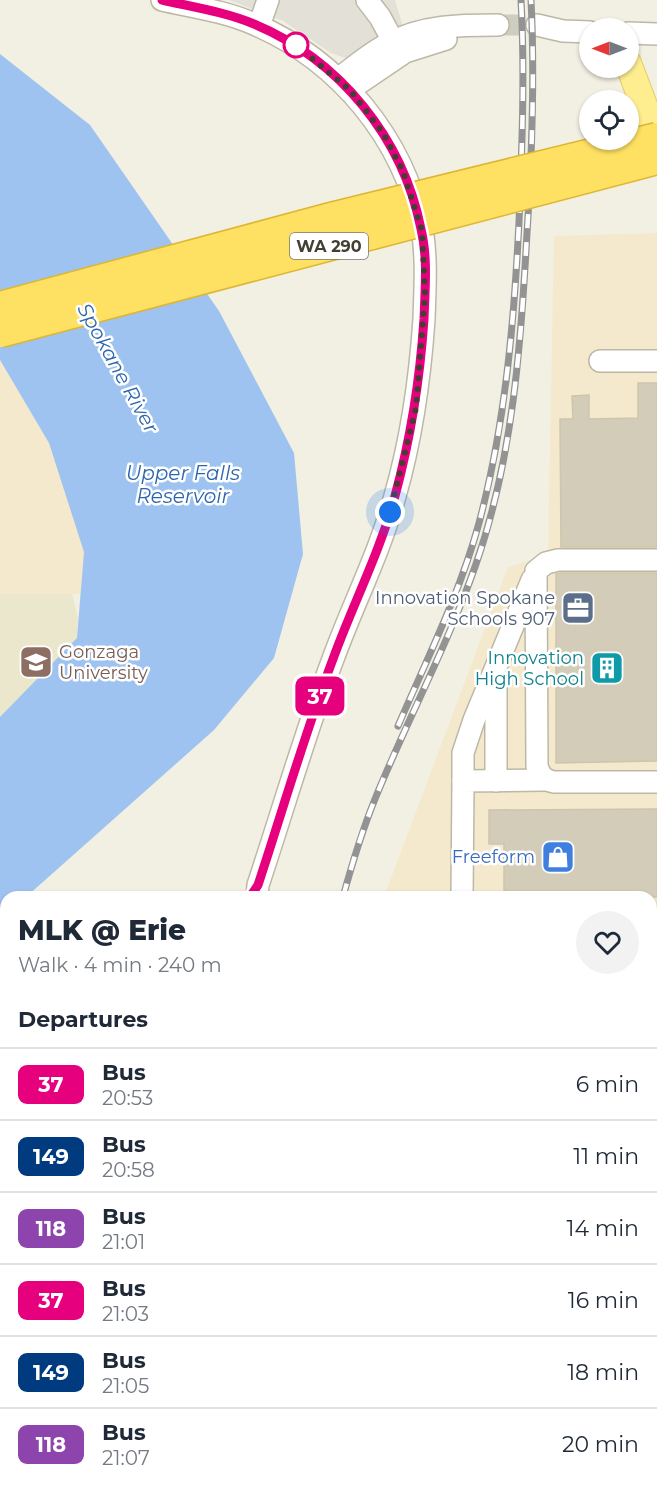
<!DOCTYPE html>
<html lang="en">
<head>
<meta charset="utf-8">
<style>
	:root { --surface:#fff; --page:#f2f2f3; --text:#1f2937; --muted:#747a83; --line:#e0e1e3 }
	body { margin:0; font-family:Montserrat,sans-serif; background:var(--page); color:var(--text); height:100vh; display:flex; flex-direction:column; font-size:22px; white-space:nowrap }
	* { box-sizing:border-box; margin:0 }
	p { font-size:20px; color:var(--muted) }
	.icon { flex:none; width:33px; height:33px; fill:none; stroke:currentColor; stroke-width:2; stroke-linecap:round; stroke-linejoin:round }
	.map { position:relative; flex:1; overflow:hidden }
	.panel { position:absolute; left:0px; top:891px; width:657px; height:602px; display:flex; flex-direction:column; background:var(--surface); border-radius:18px 18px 0 0; box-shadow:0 2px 4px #0004 }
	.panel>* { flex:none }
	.badge { padding:0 12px; border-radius:9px; font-size:21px; line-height:39px }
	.needle { width:39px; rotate:270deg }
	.tools { position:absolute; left:579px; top:18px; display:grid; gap:12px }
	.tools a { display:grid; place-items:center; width:60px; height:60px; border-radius:50%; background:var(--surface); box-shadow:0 2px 4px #0004; font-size:30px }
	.you { position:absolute; width:30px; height:30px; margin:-15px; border:4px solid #fff; border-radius:50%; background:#1a73e8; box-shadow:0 0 0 9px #1a73e833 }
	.map>.badge { position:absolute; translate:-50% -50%; box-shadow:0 0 0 3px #fff }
	h2 { padding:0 18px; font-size:22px; line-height:54px }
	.round { display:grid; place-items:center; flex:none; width:63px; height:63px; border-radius:32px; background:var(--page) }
	.summary { display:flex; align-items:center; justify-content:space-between; height:102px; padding:0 18px }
	h1 { font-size:28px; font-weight:800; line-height:45px }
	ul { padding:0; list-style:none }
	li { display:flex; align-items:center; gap:18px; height:72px; padding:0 18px; border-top:2px solid var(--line) }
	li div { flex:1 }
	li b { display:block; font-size:22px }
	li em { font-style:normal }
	li .badge { min-width:66px; font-weight:700; text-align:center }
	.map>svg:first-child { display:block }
</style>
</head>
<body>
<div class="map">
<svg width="657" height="1492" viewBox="0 0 657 1492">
	<rect width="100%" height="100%" fill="#f2efe3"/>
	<!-- commercial -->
	<g fill="#f4e9cd">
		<path d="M657,233V1158H651V897H384L508,567L548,555L554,236Z"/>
		<path d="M0,352L224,594H0Z"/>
	</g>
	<!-- industrial -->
	<path fill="#e3e0d8" d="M229,0H395L404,30L351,57L345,58L331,53L283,21Z"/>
	<!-- education -->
	<g fill="#ebe7cd">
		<path d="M0,594H72L78,618L77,642L0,725Z"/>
		<path d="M6,1220V1486H358L360,1492H0V1258Z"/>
		<path d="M449,1487H535L537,1492H450Z"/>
	</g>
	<!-- parking -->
	<g fill="#e2e0dc">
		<path d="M651,1311H657V1492H586V1487L651,1486Z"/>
		<path d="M147,1486H284L286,1492H146Z"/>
	</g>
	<!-- water -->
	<path fill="#9ec3f0" d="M0,54L90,125L219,311L294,453L303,554L274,658L214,730L26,897H6V915L0,920V717L77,638L84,552L49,443L0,360Z"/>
	<!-- building -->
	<g fill="#d3ccb8" stroke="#cec5ac" stroke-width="1.5">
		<path d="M638,383H657V547H561L560,419H573L572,396L589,395V419L638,418Z"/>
		<path d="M561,573H657V761L556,763V574Z"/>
		<path d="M657,809V897H504V844H489V810Z"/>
	</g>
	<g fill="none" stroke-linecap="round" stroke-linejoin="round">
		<!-- minor-tunnel -->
		<path stroke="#cfccc0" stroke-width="21" stroke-dasharray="21 10" stroke-linecap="butt" d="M498,25H537"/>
		<!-- minor casing -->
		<g stroke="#bdb8a6" stroke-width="24">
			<g id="minor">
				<path d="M162,0C193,7 225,11 254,24C340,61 403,138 422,229C427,258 425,289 424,319C420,379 412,437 395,496C380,552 353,604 333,659C305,733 283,810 258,885L257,897"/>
				<path d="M367,0L380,17L393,41"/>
				<path d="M537,25L563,31L590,32"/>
				<path d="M259,26L268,0"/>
				<path d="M628,33L657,34"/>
				<path d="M338,79C354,67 370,53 388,44C422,25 460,25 498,25"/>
				<path d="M349,90L405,52L446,39"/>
				<path d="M600,361H657"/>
				<path d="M657,560H558L546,563L536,571L537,766C540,776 544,780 554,782H657"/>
				<path d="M496,677V781"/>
				<path d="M463,781V753L474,720L532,580"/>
				<path d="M462,897L463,781L545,780"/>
				<path d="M651,1040H657"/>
				<path d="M0,1153L6,1129"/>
				<path d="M657,1184C652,1196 651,1218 657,1230"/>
				<path d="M651,1280H657"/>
				<path d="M313,1486L314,1492"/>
				<path d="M333,1486L334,1492"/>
				<path d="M548,1486V1492"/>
			</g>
		</g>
		<!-- major casing -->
		<g stroke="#e3ce5f" stroke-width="28">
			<path id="major" d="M628,63L657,140"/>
		</g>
		<!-- minor -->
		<use href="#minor" stroke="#fff" stroke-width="21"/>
		<!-- major -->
		<use href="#major" stroke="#feee8f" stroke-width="26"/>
		<!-- rail casing -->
		<g stroke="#939393" stroke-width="7">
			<g id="rail">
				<path d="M398,726C427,659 460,593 479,523C505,426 514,323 519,222C522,148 525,74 521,0"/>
				<path d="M343,897C352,864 362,831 375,799C407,720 448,645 476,564C513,458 521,344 527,233C532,155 535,78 531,0"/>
				<path d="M392,1486L393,1492"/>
			</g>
		</g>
		<!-- rail -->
		<use href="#rail" stroke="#fff" stroke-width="4.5" stroke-dasharray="14" stroke-linecap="butt"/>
		<!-- highway-bridge casing -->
		<g stroke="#ddb632" stroke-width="33" stroke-linecap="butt">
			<g id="highway-bridge">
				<path d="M0,307L331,218L657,138"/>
				<path d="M0,332L657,159"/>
			</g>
		</g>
		<!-- highway-bridge -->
		<use href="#highway-bridge" stroke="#fee062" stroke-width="30"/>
	</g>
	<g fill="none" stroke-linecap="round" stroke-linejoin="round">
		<!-- line casing -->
		<g stroke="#fff" stroke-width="14">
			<path id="line" d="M162,0C193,7 225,12 254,24C340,60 403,138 421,229C428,258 425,289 424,319C420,379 411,437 395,496C380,552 353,604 333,659C305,733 283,809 258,885L250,897"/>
		</g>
		<!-- line -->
		<use href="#line" stroke="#e6007e" stroke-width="9"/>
		<!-- walk -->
		<path stroke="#433f33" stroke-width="6" stroke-dasharray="0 10.8" d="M296,45L350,90L383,133L403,171L422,231L425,294L416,408L390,512"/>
	</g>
	<!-- icons -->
	<defs>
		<g id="office-square" transform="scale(1.725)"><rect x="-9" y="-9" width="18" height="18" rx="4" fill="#5c6f8a" stroke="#fff"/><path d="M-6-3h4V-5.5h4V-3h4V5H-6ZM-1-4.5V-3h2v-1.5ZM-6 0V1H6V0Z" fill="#fff"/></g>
		<g id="university-square" transform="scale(1.725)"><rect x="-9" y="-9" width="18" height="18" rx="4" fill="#8d6e63" stroke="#fff"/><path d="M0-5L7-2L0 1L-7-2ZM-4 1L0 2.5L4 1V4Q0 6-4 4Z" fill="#fff"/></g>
		<g id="building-square" transform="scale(1.725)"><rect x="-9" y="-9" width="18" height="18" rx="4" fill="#0f9aa8" stroke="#fff"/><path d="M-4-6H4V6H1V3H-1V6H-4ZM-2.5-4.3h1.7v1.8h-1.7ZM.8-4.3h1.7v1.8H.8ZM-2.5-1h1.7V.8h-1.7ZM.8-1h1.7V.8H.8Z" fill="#fff"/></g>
		<g id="shop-square" transform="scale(1.725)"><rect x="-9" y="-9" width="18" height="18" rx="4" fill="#3f7fe0" stroke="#fff"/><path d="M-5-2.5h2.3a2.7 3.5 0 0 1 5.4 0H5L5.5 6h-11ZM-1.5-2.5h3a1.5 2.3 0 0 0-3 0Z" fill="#fff"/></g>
	</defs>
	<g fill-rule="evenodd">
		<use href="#office-square" x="578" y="608"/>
		<use href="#university-square" x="36" y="662"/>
		<use href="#building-square" x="607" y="668"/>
		<use href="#shop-square" x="558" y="857"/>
	</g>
	<!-- markers -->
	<circle fill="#fff" stroke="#e6007e" stroke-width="3" cx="296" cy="45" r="12"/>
	<g text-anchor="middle" stroke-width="5" stroke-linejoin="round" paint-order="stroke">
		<!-- shield labels -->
		<rect fill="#fff" stroke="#7b7970" stroke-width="1.5" x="290" y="233" width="78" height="26" rx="4.5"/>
		<g font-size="16" font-weight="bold" fill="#433f33">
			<text x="329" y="252">WA 290</text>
		</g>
		<!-- service labels -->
		<g font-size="18" fill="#4e5e75" stroke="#fff" text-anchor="end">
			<text x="555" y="604">Innovation Spokane<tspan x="555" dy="21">Schools 907</tspan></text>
		</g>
		<!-- education labels -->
		<g font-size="18" fill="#785e54" stroke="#fff" text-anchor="start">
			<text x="59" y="658">Gonzaga<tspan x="59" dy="21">University</tspan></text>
		</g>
		<!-- culture labels -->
		<g font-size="18" fill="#0d838f" stroke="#fff" text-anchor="end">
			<text x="584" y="664">Innovation<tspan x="584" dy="21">High School</tspan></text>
		</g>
		<!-- shop labels -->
		<g font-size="18" fill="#366cbe" stroke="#fff" text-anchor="end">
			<text x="535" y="863">Freeform</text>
		</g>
		<!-- water labels -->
		<g font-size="20" font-style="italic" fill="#2d66ae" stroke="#fff">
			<text transform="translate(118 368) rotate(61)" y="7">Spokane River</text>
			<text x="183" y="480">Upper Falls<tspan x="183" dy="23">Reservoir</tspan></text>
		</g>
	</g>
</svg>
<div class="tools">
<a><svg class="needle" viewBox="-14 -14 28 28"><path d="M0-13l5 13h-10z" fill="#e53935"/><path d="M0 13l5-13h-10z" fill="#747a83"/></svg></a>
<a><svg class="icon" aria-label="locate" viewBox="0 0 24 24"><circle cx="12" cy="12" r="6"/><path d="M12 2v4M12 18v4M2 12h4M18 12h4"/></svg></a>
</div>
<div class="you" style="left:390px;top:512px"></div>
<b class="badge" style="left:320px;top:696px;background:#e6007e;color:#fff">37</b>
<section class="panel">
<div class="summary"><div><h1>MLK @ Erie</h1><p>Walk · 4 min · 240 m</p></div><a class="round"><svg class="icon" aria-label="heart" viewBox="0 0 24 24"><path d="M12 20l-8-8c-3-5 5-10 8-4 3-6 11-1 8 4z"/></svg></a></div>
<h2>Departures</h2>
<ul>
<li><span class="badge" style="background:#e6007e;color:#fff">37</span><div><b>Bus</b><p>20:53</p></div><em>6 min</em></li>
<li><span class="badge" style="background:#003b80;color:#fff">149</span><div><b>Bus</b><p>20:58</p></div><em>11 min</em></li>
<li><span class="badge" style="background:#8e44ad;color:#fff">118</span><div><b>Bus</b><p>21:01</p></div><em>14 min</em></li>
<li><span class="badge" style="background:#e6007e;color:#fff">37</span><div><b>Bus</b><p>21:03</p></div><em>16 min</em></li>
<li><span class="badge" style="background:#003b80;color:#fff">149</span><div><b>Bus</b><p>21:05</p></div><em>18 min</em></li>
<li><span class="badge" style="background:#8e44ad;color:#fff">118</span><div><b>Bus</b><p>21:07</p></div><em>20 min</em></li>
</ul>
</section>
</div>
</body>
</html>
